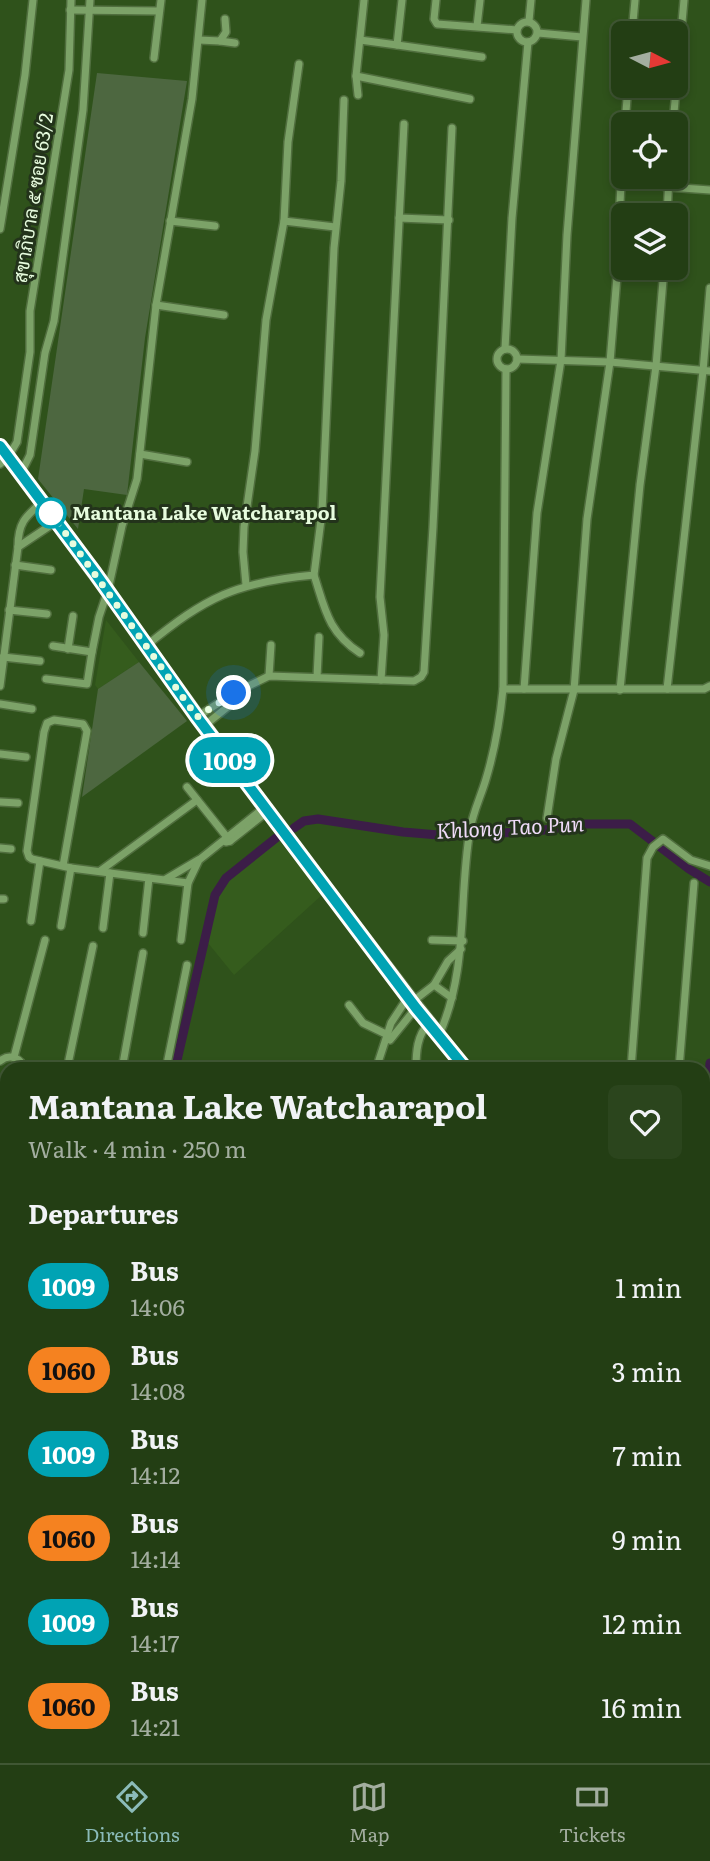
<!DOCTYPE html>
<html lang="en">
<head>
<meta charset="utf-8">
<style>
	:root { --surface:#233e14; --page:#2b451d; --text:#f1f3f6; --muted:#a3aea0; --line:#405734; --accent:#8bbbb9 }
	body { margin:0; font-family:Literata,Sarabun,serif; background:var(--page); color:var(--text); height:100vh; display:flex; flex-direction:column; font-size:26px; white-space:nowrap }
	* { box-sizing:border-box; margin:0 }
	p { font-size:23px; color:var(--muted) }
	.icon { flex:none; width:38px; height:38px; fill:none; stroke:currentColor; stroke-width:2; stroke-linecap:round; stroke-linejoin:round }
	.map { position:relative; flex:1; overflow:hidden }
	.details { position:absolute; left:0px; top:1062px; width:710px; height:702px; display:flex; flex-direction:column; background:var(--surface); border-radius:21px 21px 0 0; box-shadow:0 4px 10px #0003,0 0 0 2px var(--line) }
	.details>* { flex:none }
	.badge { padding:0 14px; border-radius:23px; font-size:24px; line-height:46px }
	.needle { width:46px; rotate:96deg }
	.tools { position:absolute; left:611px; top:21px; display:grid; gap:14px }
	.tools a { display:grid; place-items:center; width:77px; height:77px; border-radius:10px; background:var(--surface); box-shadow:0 4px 10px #0003,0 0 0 2px var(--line); font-size:35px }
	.you { position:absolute; width:35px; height:35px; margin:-18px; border:5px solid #fff; border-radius:50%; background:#1a73e8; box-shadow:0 0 0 10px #1a73e833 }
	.map>.badge { position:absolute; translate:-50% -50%; box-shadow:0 0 0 4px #fff }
	h2 { padding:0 28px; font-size:26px; line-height:63px }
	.round { display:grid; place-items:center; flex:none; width:74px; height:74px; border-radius:10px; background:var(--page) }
	.head { display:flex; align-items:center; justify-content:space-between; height:119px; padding:0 28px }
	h1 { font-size:33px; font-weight:700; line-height:52px }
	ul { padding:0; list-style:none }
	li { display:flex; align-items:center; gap:21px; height:84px; padding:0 28px }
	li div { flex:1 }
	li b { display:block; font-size:26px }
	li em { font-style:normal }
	li .badge { min-width:77px; font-weight:700; text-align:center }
	.menu { display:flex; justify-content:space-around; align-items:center; height:98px; border-top:2px solid var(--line); background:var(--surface); font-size:19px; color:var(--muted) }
	.menu a { display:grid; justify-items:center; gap:4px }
	.menu .selected { color:var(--accent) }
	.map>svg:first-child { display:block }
</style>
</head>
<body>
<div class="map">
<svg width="710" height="1763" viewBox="0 0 710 1763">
	<rect width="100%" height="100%" fill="#2f521b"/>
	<!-- built -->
	<g fill="#355c1d">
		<path d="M106,620L139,662L98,689L95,685Z"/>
		<path d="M278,839L322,895L234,975L208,943L211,929L208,920L217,896L227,882Z"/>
		<path d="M704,1221L710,1222V1347L704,1337Z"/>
	</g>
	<!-- green -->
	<g fill="#4d6740">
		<path d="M97,73L187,81L145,338L127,495L84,489L78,529L38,479Z"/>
		<path d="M139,662L187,721L82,797L98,689Z"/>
		<path d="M704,1647L710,1648V1718L704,1717Z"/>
	</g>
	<!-- water -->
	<g fill="#3c1d48">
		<path d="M7,1598V1652L0,1663V1607Z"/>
		<path d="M385,1757H421L423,1763H386Z"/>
	</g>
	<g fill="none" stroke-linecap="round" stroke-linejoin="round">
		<!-- canal -->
		<g stroke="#3c1d48" stroke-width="9">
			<path d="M294,828L304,821L318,819L403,832L450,836L537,831L584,824H630L689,869L710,882"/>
			<path d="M175,1069L215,895L226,878L276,838"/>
			<path d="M704,1145L710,1063"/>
			<path d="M655,1763V1757"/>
		</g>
		<!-- street casing -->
		<g stroke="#506e3e" stroke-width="10">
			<g id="street">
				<path d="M402,0L397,45L482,57"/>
				<path d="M436,0L434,19L437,24L517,30"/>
				<path d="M70,10L159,11"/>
				<path d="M529,21L531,0"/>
				<circle cx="527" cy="32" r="10"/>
				<path d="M477,26L480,0"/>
				<path d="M538,33L582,37"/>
				<path d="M632,33L635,0"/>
				<path d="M199,40L220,41L226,32L225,19"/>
				<path d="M360,40L397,45"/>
				<path d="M220,41L235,43"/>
				<path d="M154,58L161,0"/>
				<path d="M356,76L470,99"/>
				<path d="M358,95L356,76L364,0"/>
				<path d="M625,124L628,86"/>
				<path d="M673,124L684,0"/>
				<path d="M620,179L668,187L710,190"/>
				<path d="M667,215L669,177"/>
				<path d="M399,218L449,220"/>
				<path d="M170,221L215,226"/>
				<path d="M284,221L335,227"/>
				<path d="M0,229L25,75L33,0"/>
				<path d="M618,240L623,147"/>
				<path d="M156,305L224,315"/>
				<path d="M505,349L512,218L528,42"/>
				<circle cx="507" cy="359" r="10"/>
				<path d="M517,359L610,362L710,371"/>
				<path d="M140,454L187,462"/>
				<path d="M0,464L8,457L17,442L19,428L30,352V311L69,70L71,0"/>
				<path d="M21,473L30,455L45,353L54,321L83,110L90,0"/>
				<path d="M18,547L57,521"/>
				<path d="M15,565L51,570"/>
				<path d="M314,575C325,609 328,632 360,653"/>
				<path d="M246,585L243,552L244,527L255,451L266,320L284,221L288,142L299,64"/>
				<path d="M9,610L47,614"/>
				<path d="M53,646L92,652L99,617L108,590L122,526L137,479L156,305L192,99L202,0"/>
				<path d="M146,646C206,597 236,582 314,575L322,512L334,248L341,181L344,100"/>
				<path d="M68,649L73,616"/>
				<path d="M3,657L40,661"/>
				<path d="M269,676L271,645"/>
				<path d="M317,677L319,637"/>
				<path d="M46,679L87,684L92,652"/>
				<path d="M381,680L384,635L380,597L404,124"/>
				<path d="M0,686L18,547C18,523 25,517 42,502"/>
				<path d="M503,689H704L710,686"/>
				<path d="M524,689L537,513L561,360L567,235L586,0"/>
				<path d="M667,689L703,371L710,288"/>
				<path d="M620,690L640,485L656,366L664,268"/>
				<path d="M0,704L32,709"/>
				<path d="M197,717L234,693L269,676L414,681L421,677L424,672L433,527L452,128"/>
				<path d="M204,726L236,700L242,691"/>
				<path d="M0,754L26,757"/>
				<path d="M187,787L230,841"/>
				<path d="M0,802L18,803"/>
				<path d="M547,818L556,759L574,690L587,519L610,362L618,264"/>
				<path d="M226,842L230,841L268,811"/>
				<path d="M0,848L11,849"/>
				<path d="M63,866L87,731L83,724L54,720L47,723L44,732L27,851L29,857L32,859L71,868L188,883"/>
				<path d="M100,871L197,800"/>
				<path d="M166,879L198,860"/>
				<path d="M0,899H4"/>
				<path d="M31,921L40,861"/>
				<path d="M61,926L71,868"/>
				<path d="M103,928L110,873"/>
				<path d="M143,933L149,878"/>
				<path d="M181,940L188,883L199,860L265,807"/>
				<path d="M432,940L463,941"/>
				<path d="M434,985L452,998"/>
				<path d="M412,1002L434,985L448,961L461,949"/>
				<path d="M349,1005L363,1023L392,1037"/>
				<path d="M439,1035C469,968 458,900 470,830C473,812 481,796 486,779C495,749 500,720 503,689L506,369"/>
				<path d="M390,1040L416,1008"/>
				<path d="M14,1057L45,940"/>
				<path d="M0,1061C10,1053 21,1058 24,1069"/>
				<path d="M67,1069L93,946"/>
				<path d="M122,1069L143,953"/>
				<path d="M166,1069L187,965"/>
				<path d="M376,1069L391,1023L408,997"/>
				<path d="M416,1069C416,1052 417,1035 429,1023"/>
				<path d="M631,1069L647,858L653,847L663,839L691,860L710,866"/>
				<path d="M679,1069L694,883"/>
				<path d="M0,1104L6,1085"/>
				<path d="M0,1259L7,1244"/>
				<path d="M0,1354L7,1356"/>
				<path d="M0,1562L7,1564"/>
				<path d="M704,1625L707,1582"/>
				<path d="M0,1730L7,1727"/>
				<path d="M454,1757L456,1763"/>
				<path d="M514,1757L518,1763"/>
				<path d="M37,1763L42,1757"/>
				<path d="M111,1763L119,1757"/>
				<path d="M224,1763L235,1757L238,1763"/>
				<path d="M243,1763L254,1757"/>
				<path d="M623,1763V1757"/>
				<path d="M693,1763L694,1757"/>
			</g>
		</g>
		<!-- secondary casing -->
		<g stroke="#506e3e" stroke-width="14">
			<g id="secondary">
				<path d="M0,446L296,849L466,1069"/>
				<path d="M704,1362L710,1370"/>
			</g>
		</g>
		<!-- street -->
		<use href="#street" stroke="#7ca268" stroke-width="7"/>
		<!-- secondary -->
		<use href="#secondary" stroke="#a19973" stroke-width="10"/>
	</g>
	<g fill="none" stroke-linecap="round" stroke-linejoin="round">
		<!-- line casing -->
		<g stroke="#fff" stroke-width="16">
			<path id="line" d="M0,446L95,573L197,717L416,1008L466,1069"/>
		</g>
		<!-- line -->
		<use href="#line" stroke="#00a3b4" stroke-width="10"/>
		<!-- walk -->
		<path stroke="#e7fcde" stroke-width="7" stroke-dasharray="0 12.6" d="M51,513L197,717L234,693"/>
	</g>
	<!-- markers -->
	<circle fill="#fff" stroke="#00a3b4" stroke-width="3.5" cx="51" cy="513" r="14"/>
	<g text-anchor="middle" stroke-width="6" stroke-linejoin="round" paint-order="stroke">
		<!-- street labels -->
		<g font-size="19" fill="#e7fcde" stroke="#23331b">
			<text transform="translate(33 198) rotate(-81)" y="7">สุขาภิบาล ๕ ซอย 63/2</text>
		</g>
		<!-- stop labels -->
		<g font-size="19" font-weight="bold" fill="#e7fcde" stroke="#23331b" text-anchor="start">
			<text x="72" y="520">Mantana Lake Watcharapol</text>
		</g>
		<!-- water labels -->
		<g font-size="21" font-style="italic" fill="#efdbf8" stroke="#23331b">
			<text transform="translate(510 828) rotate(-3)" y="7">Khlong Tao Pun</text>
		</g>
	</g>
</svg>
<div class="tools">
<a><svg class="needle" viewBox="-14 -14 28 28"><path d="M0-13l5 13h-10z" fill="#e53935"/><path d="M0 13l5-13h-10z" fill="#a3aea0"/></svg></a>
<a><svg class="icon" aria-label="locate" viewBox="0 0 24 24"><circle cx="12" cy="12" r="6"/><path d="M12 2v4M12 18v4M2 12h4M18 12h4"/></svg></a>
<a><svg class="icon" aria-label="layers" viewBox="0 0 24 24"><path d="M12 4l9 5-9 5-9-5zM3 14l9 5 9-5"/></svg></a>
</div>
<div class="you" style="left:234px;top:693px"></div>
<b class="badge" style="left:230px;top:760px;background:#00a3b4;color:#fff">1009</b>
<section class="details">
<div class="head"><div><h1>Mantana Lake Watcharapol</h1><p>Walk · 4 min · 250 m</p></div><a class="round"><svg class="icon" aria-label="heart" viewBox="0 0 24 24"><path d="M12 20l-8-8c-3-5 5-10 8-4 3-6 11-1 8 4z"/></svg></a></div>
<h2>Departures</h2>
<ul>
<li><span class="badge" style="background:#00a3b4;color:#fff">1009</span><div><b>Bus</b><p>14:06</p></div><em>1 min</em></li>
<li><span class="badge" style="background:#f58220;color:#111">1060</span><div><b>Bus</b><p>14:08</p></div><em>3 min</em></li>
<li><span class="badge" style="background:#00a3b4;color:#fff">1009</span><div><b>Bus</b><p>14:12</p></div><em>7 min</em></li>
<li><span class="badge" style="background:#f58220;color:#111">1060</span><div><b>Bus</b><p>14:14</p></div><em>9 min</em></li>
<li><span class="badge" style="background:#00a3b4;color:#fff">1009</span><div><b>Bus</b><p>14:17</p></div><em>12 min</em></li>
<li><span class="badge" style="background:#f58220;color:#111">1060</span><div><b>Bus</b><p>14:21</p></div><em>16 min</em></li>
</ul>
</section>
</div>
<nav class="menu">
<a class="selected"><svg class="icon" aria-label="directions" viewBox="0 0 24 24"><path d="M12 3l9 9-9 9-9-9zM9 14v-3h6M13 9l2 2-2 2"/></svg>Directions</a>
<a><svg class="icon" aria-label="map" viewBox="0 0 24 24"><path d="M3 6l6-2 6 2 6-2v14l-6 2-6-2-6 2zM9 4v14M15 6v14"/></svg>Map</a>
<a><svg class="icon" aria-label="tickets" viewBox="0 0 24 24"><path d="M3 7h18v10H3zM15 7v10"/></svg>Tickets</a>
</nav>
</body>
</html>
